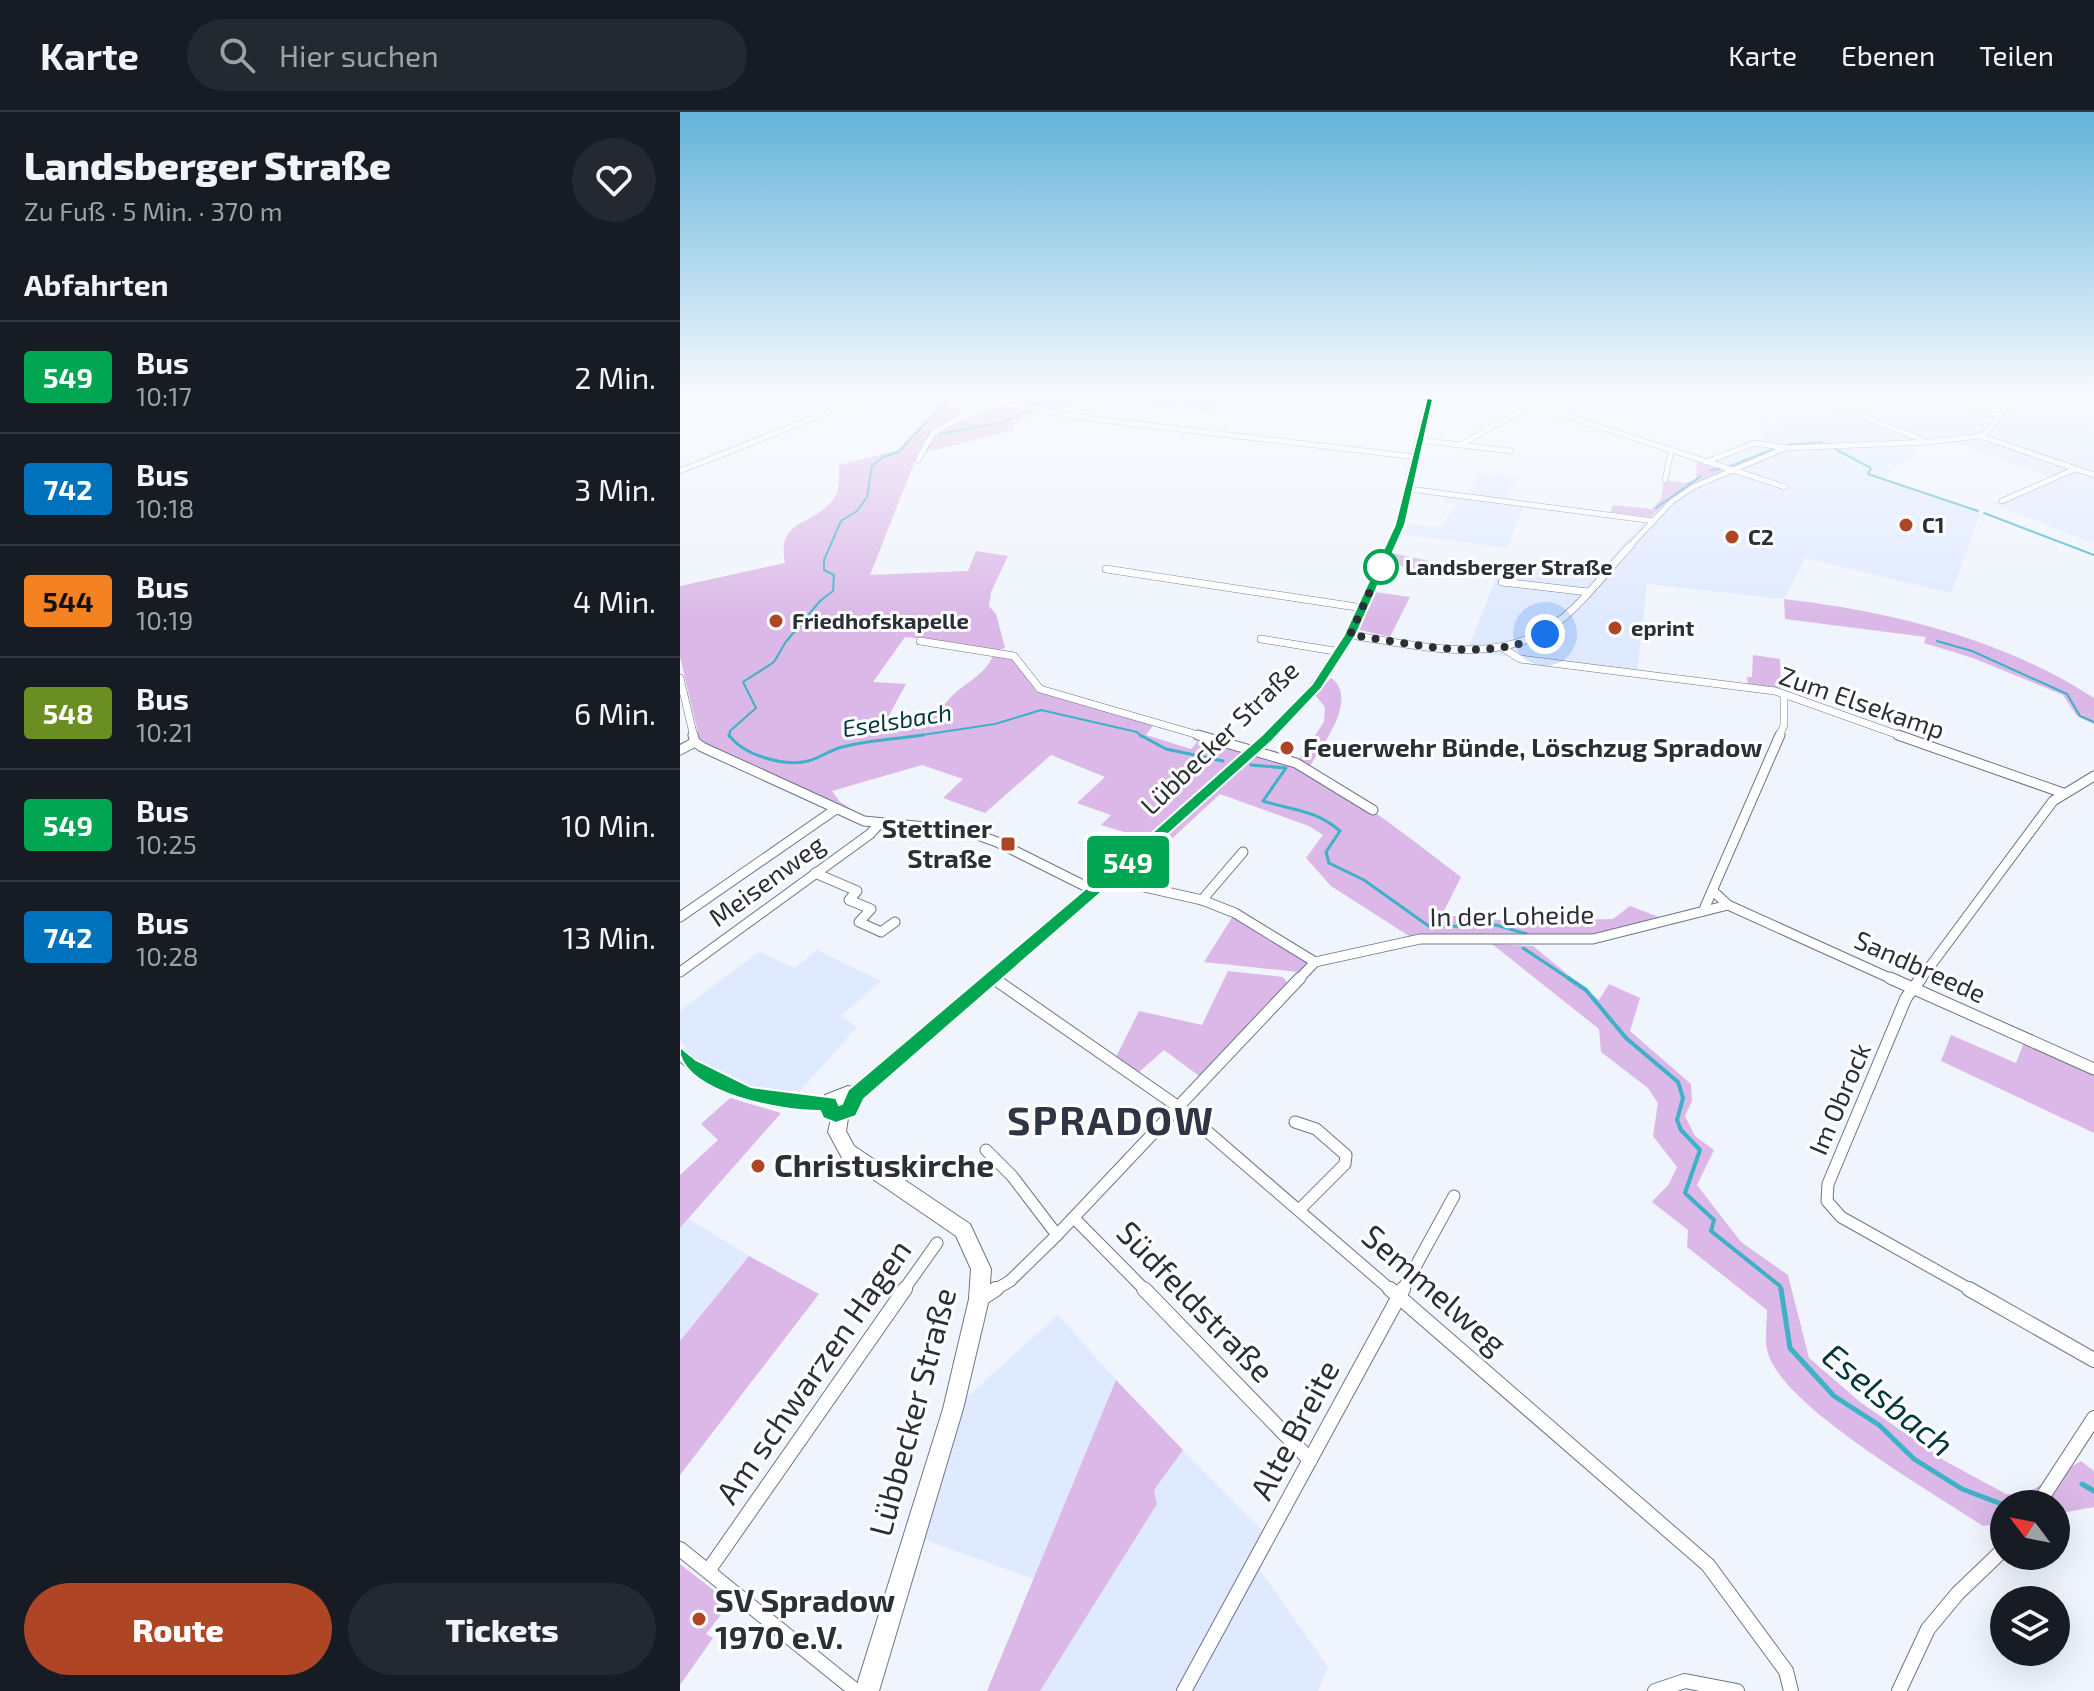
<!DOCTYPE html>
<html lang="de">
<head>
<meta charset="utf-8">
<style>
	:root { --surface:#171b24; --page:#242831; --text:#f1f3f6; --muted:#9ea1a6; --line:#363941; --accent:#ae4626 }
	body { margin:0; font-family:"Exo 2",sans-serif; background:var(--page); color:var(--text); height:100vh; display:flex; flex-direction:column; font-size:30px; white-space:nowrap }
	* { box-sizing:border-box; margin:0 }
	p { font-size:26px; color:var(--muted) }
	.icon { flex:none; width:44px; height:44px; fill:none; stroke:currentColor; stroke-width:2; stroke-linecap:round; stroke-linejoin:round }
	.map { position:relative; flex:1; overflow:hidden }
	.sheet { display:flex; flex-direction:column; background:var(--surface); width:680px }
	.sheet>* { flex:none }
	.badge { padding:0 16px; border-radius:6px; font-size:28px; line-height:52px }
	.needle { width:52px; rotate:302deg }
	.controls { position:absolute; left:1310px; top:1378px; display:grid; gap:16px }
	.controls a { display:grid; place-items:center; width:80px; height:80px; border-radius:50%; background:var(--surface); box-shadow:0 8px 32px #0002; font-size:40px }
	.you { position:absolute; width:40px; height:40px; margin:-20px; border:6px solid #fff; border-radius:50%; background:#1a73e8; box-shadow:0 0 0 12px #1a73e833 }
	.map>.badge { position:absolute; translate:-50% -50%; box-shadow:0 0 0 4px #fff }
	h2 { padding:0 24px; font-size:30px; line-height:72px }
	.round { display:grid; place-items:center; flex:none; width:84px; height:84px; border-radius:42px; background:var(--page) }
	.overview { display:flex; align-items:center; justify-content:space-between; height:136px; padding:0 24px }
	h1 { font-size:38px; font-weight:800; line-height:60px }
	.cta { display:flex; gap:16px; margin-top:auto; padding:16px 24px }
	.cta a { flex:1; height:92px; border-radius:48px; background:var(--accent); color:#fff; font-size:32px; font-weight:800; line-height:92px; text-align:center }
	.cta a+a { background:var(--page); color:var(--text) }
	ul { padding:0; list-style:none }
	li { display:flex; align-items:center; gap:24px; height:112px; padding:0 24px; border-top:2px solid var(--line) }
	li div { flex:1 }
	li b { display:block; font-size:30px }
	li em { font-style:normal }
	li .badge { min-width:88px; font-weight:700; text-align:center }
	header { display:flex; align-items:center; gap:48px; box-sizing:border-box; height:112px; padding:0 40px; background:var(--surface); border-bottom:2px solid var(--line) }
	header strong { font-size:38px }
	nav { display:flex; gap:44px; margin-inline-start:auto; font-size:28px }
	.search { width:560px; height:72px; background:var(--page); display:flex; align-items:center; gap:20px; box-sizing:border-box; padding:0 28px; border-radius:44px; color:var(--muted); font-size:30px }
	main { display:flex; flex:1; min-height:0 }
	.map>svg:first-child { display:block }
</style>
</head>
<body>
<header>
<strong>Karte</strong>
<div class="search"><svg class="icon" aria-label="search" viewBox="0 0 24 24"><circle cx="10" cy="10" r="6"/><path d="M15 15l6 6"/></svg>Hier suchen</div>
<nav><a>Karte</a><a>Ebenen</a><a>Teilen</a></nav>
</header>
<main>
<section class="sheet">
<div class="overview"><div><h1>Landsberger Straße</h1><p>Zu Fuß · 5 Min. · 370 m</p></div><a class="round"><svg class="icon" aria-label="heart" viewBox="0 0 24 24"><path d="M12 20l-8-8c-3-5 5-10 8-4 3-6 11-1 8 4z"/></svg></a></div>
<h2>Abfahrten</h2>
<ul>
<li><span class="badge" style="background:#00a651;color:#fff">549</span><div><b>Bus</b><p>10:17</p></div><em>2 Min.</em></li>
<li><span class="badge" style="background:#0072bc;color:#fff">742</span><div><b>Bus</b><p>10:18</p></div><em>3 Min.</em></li>
<li><span class="badge" style="background:#f58220;color:#111">544</span><div><b>Bus</b><p>10:19</p></div><em>4 Min.</em></li>
<li><span class="badge" style="background:#6b8e23;color:#fff">548</span><div><b>Bus</b><p>10:21</p></div><em>6 Min.</em></li>
<li><span class="badge" style="background:#00a651;color:#fff">549</span><div><b>Bus</b><p>10:25</p></div><em>10 Min.</em></li>
<li><span class="badge" style="background:#0072bc;color:#fff">742</span><div><b>Bus</b><p>10:28</p></div><em>13 Min.</em></li>
</ul>
<div class="cta"><a>Route</a><a>Tickets</a></div>
</section>
<div class="map">
<svg width="1414" height="1579" viewBox="0 0 1414 1579">
	<rect width="100%" height="100%" fill="#f0f4fc"/>
	<!-- built -->
	<g fill="#dfe9ff">
		<path d="M1140,287L1175,301L1201,292L1189,287H1272L1324,304L1337,287H1400L1414,292V432L1312,391L1371,365L1271,330L1223,333L1238,340L1201,367L1301,400L1271,481L1125,446L1104,487L967,472L957,560L793,540L789,535L823,449L919,459L961,412L995,383L1043,359L1020,350L1078,327L1092,311L1022,288Z"/>
		<path d="M800,361L837,365L827,387L845,389L827,436L719,422L722,412L761,415L776,393L763,390L767,382L788,384Z"/>
		<path d="M137,838L201,869L161,904L177,915L120,979L88,978L69,973L11,945L0,927V899L79,840L115,856Z"/>
		<path d="M9,1107L69,1144L0,1229V1116Z"/>
		<path d="M378,1203L436,1268L354,1467L245,1428L287,1285Z"/>
		<path d="M503,1338L590,1427L577,1454L648,1555L638,1579H505L499,1575L496,1579H360L477,1392L474,1378Z"/>
	</g>
	<!-- green -->
	<g fill="#dbb8e7">
		<path d="M343,287H543L530,302L500,290L474,296L477,290L399,288L373,301L358,298L333,313L334,318L243,341L255,321L264,314Z"/>
		<path d="M266,288L283,299L251,321L238,341L190,463L288,459L296,439L328,444L311,480L309,494L316,502L325,536L315,539L279,531L225,525L193,570L226,572L207,607C219,609 233,613 245,609C259,604 264,591 273,583C289,568 305,563 314,542L337,548L356,579L474,612L466,623L511,637L521,625L565,638L467,727L421,713L431,703L397,691L425,665L371,643L305,701L263,686L283,667L242,653L152,679L160,690L176,700L172,703L29,636L20,629L0,545V474L105,451C96,405 135,415 155,385C160,376 159,363 159,353L219,338Z"/>
		<path d="M1017,349L1043,359L1007,375L970,405L930,400L933,393L972,397L981,387L984,368L1005,371L1016,367Z"/>
		<path d="M712,441L768,453L760,462L707,451Z"/>
		<path d="M695,480L730,485L710,525L680,518L681,510Z"/>
		<path d="M1104,487C1209,499 1324,527 1414,586V612L1397,604L1383,583L1293,546L1244,531L1246,525L1105,507Z"/>
		<path d="M1073,543L1100,547L1101,576L1068,574L1067,565H1072Z"/>
		<path d="M651,566C679,586 643,633 630,654L618,649L644,610L645,595L635,583Z"/>
		<path d="M575,642C655,663 716,716 781,765L762,803L841,810L933,807L950,794L984,807L912,823L846,828L750,822L729,824L651,774L626,746L643,723L629,714L540,682L484,734L479,732Z"/>
		<path d="M553,804L629,849L619,860L524,850Z"/>
		<path d="M812,832L853,834L919,888L929,872L960,886L950,919L1011,972L1012,989L1005,1004L1015,1024L1034,1038L1017,1073L1061,1130L1108,1163L1129,1246L1180,1290L1265,1349L1326,1382H1345L1401,1349L1414,1359V1395L1376,1402V1392H1324V1411L1303,1414C1254,1381 1103,1295 1088,1241C1084,1229 1087,1211 1087,1198L1007,1135L1008,1118L972,1090L989,1072L997,1055L973,1024L978,991L968,976L921,940L919,917Z"/>
		<path d="M548,859L603,865L608,872L522,966L484,938L459,960L436,945L459,899L522,913Z"/>
		<path d="M1271,923L1336,951L1345,928L1414,959V1021L1261,949Z"/>
		<path d="M50,986L101,1001L0,1116V1063L38,1028L21,1012Z"/>
		<path d="M69,1144L139,1182L0,1363V1229Z"/>
		<path d="M436,1268L503,1338L474,1378L477,1392L360,1579H307Z"/>
		<path d="M0,1452L50,1491L26,1522L33,1526L0,1573Z"/>
	</g>
	<g fill="none" stroke-linecap="round" stroke-linejoin="round">
		<!-- stream-far3 -->
		<g stroke="#3db2c6" stroke-width="2">
			<path d="M1408,287L1414,289"/>
			<path d="M357,296L379,287"/>
			<path d="M259,322L325,310L349,297"/>
			<path d="M1107,333L1142,330"/>
			<path d="M1153,336L1191,356L1188,362L1298,399"/>
			<path d="M1048,355L1096,336"/>
			<path d="M1031,358L1040,357"/>
			<path d="M976,396L1021,364"/>
			<path d="M1304,401L1414,443"/>
			<path d="M1257,529L1292,539L1387,582L1400,604L1414,610"/>
			<path d="M49,625L50,619L76,596L63,570L94,550L105,531L140,489L153,479L154,463L144,458V448L161,409L177,399L187,385L192,354L203,345L218,340L266,289"/>
			<path d="M229,625L315,612L361,598L457,620L462,625"/>
		</g>
		<!-- stream-far2 -->
		<g stroke="#3db2c6" stroke-width="3">
			<path d="M49,623C63,643 104,655 128,649C140,646 150,638 162,635C188,628 217,627 243,623"/>
			<path d="M460,623L486,637L543,649"/>
			<path d="M571,653L606,656L583,689C612,698 636,698 660,719L646,740L649,751L684,768L750,815L816,813L847,822"/>
			<path d="M843,836L891,868"/>
		</g>
		<!-- stream-far1 -->
		<path stroke="#3db2c6" stroke-width="4" d="M888,866L906,878L946,926L998,970L1003,986L997,1008L1001,1018L1020,1038L1005,1081L1034,1108L1031,1119L1100,1174L1101,1179"/>
		<!-- stream -->
		<g stroke="#3db2c6" stroke-width="5">
			<path d="M1101,1177L1110,1236L1154,1284L1199,1313L1234,1347L1282,1377L1324,1393"/>
			<path d="M1402,1372L1414,1379"/>
		</g>
		<!-- minor-far4 casing -->
		<g stroke="#6e7688" stroke-width="6">
			<g id="minor-far4">
				<path d="M269,287L285,299"/>
				<path d="M834,287L1105,375"/>
				<path d="M1137,287L1241,327"/>
				<path d="M1270,287L1321,305"/>
				<path d="M1397,287L1414,293"/>
				<path d="M324,291L414,307L736,345"/>
				<path d="M281,305L328,290"/>
				<path d="M1300,324L1414,363"/>
				<path d="M740,328L780,333L862,287"/>
				<path d="M780,333L831,339"/>
				<path d="M238,348L253,321L280,306L285,299"/>
				<path d="M1026,350L1075,331L1105,336"/>
				<path d="M0,359L181,287"/>
				<path d="M985,368L991,339"/>
				<path d="M729,377L974,409"/>
				<path d="M1322,389L1395,357"/>
				<path d="M948,436L991,390L1013,375L1105,336L1248,330L1300,324L1308,319L1334,287"/>
			</g>
		</g>
		<!-- minor-far3 casing -->
		<g stroke="#6e7688" stroke-width="8">
			<g id="minor-far3">
				<path d="M426,457L683,496"/>
				<path d="M822,470L908,480"/>
				<path d="M670,523C738,533 818,556 878,510C905,489 927,458 950,434"/>
				<path d="M581,527L661,540"/>
				<path d="M240,529L334,544L360,577L525,625"/>
				<path d="M823,536L840,547L1095,579L1224,625"/>
				<path d="M0,566L14,625"/>
				<path d="M1099,625L1104,613V584"/>
			</g>
		</g>
		<!-- minor-far2 casing -->
		<g stroke="#6e7688" stroke-width="11">
			<g id="minor-far2">
				<path d="M13,623L15,630L22,635L184,709L287,719L317,730L415,779"/>
				<path d="M518,623L616,651L693,698"/>
				<path d="M1218,623L1383,681"/>
				<path d="M0,638L15,630"/>
				<path d="M135,761L177,779L169,788L191,797L179,810L201,820L215,810"/>
				<path d="M429,767L522,788L555,801L635,850L740,827H913L1048,793"/>
				<path d="M1033,779L1048,793L1214,868"/>
				<path d="M522,788L563,740"/>
				<path d="M1025,795L1100,623"/>
				<path d="M0,805L156,697"/>
				<path d="M0,860L190,722L199,712"/>
				<path d="M312,865L316,868"/>
				<path d="M618,868L635,850"/>
				<path d="M1240,868L1373,689L1414,664"/>
			</g>
		</g>
		<!-- minor-far1 casing -->
		<g stroke="#6e7688" stroke-width="13">
			<g id="minor-far1">
				<path d="M313,866L500,996L712,1179"/>
				<path d="M1210,866L1414,957"/>
				<path d="M1241,866L1226,886L1148,1072L1147,1089L1161,1105L1293,1179"/>
				<path d="M0,942C41,980 94,992 149,991"/>
				<path d="M615,1010L636,1017L666,1043L665,1052L619,1098"/>
				<path d="M306,1038L332,1064L377,1123"/>
				<path d="M394,1106L466,1179"/>
				<path d="M223,1179L257,1131"/>
				<path d="M313,1179L330,1169L377,1123L620,866"/>
				<path d="M722,1179L774,1084"/>
			</g>
		</g>
		<!-- minor casing -->
		<g stroke="#6e7688" stroke-width="16">
			<g id="minor">
				<path d="M464,1177L630,1348"/>
				<path d="M710,1177L1028,1453L1106,1559L1111,1579"/>
				<path d="M1289,1177L1414,1248"/>
				<path d="M302,1186L316,1177"/>
				<path d="M1358,1392L1414,1306"/>
				<path d="M0,1437L176,1579"/>
				<path d="M28,1459L225,1177"/>
				<path d="M504,1579L723,1177"/>
				<path d="M975,1579L1005,1569L1057,1579"/>
				<path d="M1219,1579L1248,1517L1278,1481L1324,1437"/>
			</g>
		</g>
		<!-- secondary casing -->
		<g stroke="#6e7688" stroke-width="2">
			<path id="secondary" d="M745,287H752L724,413L675,523L640,576L604,615L485,725L183,986L178,1000L168,1006L166,1019L174,1034L290,1112L311,1157L309,1187L283,1297L199,1579H175L263,1297L289,1187L291,1157L276,1124L162,1046L148,1020L151,1007L144,1005L140,995L145,983L168,974L172,975L475,719L596,611L632,572L665,523L716,413Z"/>
		</g>
		<!-- minor-far4 -->
		<use href="#minor-far4" stroke="#fff" stroke-width="5"/>
		<!-- minor-far3 -->
		<use href="#minor-far3" stroke="#fff" stroke-width="7"/>
		<!-- minor-far2 -->
		<use href="#minor-far2" stroke="#fff" stroke-width="9"/>
		<!-- minor-far1 -->
		<use href="#minor-far1" stroke="#fff" stroke-width="11"/>
		<!-- minor -->
		<use href="#minor" stroke="#fff" stroke-width="14"/>
		<!-- secondary -->
		<use href="#secondary" fill="#fff" fill-rule="evenodd"/>
	</g>
	<!-- sky -->
	<linearGradient id="sky" x2="0" y2="1"><stop stop-color="#63b3da"/><stop offset="0.56" stop-color="#f8fafe"/><stop offset="1" stop-color="#f8fafe" stop-opacity="0"/></linearGradient>
	<rect width="1414" height="508" fill="url(#sky)"/>
	<!-- line -->
	<path fill="#00a651" stroke="#fff" stroke-width="2" d="M747,286L753,287L725,413L676,523L641,577L592,629L485,725L184,987L176,1004L156,1011L143,1006L140,999C99,999 12,982 0,943V935L16,948L71,975L156,986L159,993L162,992L168,978L475,718L582,623L632,572L664,523L715,413Z"/>
	<g fill="none" stroke-linecap="round" stroke-linejoin="round">
		<!-- walk -->
		<path stroke="#2b2f36" stroke-width="8" stroke-dasharray="0 14.4" d="M701,455L670,523C734,531 805,552 865,522"/>
	</g>
	<!-- markers -->
	<g fill="#ae4626" stroke="#fff" stroke-width="3">
		<circle cx="1226" cy="413" r="8"/>
		<circle cx="1052" cy="425" r="8"/>
		<circle cx="96" cy="509" r="8"/>
		<circle cx="935" cy="516" r="8"/>
		<circle cx="607" cy="636" r="8"/>
		<rect x="320" y="724" width="16" height="16" rx="4"/>
		<circle cx="78" cy="1054" r="8"/>
		<circle cx="19" cy="1507" r="8"/>
	</g>
	<circle fill="#fff" stroke="#00a651" stroke-width="4" cx="701" cy="455" r="16"/>
	<g text-anchor="middle" stroke-width="6" stroke-linejoin="round" paint-order="stroke">
		<!-- far-poi labels -->
		<g font-size="22" font-weight="bold" fill="#2b2f36" stroke="#fff" text-anchor="start">
			<text x="1242" y="421">C1</text>
			<text x="1068" y="433">C2</text>
			<text x="112" y="517">Friedhofskapelle</text>
			<text x="951" y="524">eprint</text>
		</g>
		<!-- far-stop labels -->
		<g font-size="22" font-weight="bold" fill="#2b2f36" stroke="#fff" text-anchor="start">
			<text x="725" y="463">Landsberger Straße</text>
		</g>
		<!-- far-water labels -->
		<g font-size="24" font-style="italic" fill="#00363e" stroke="#fff">
			<text transform="translate(217 609) rotate(-9)" y="8">Eselsbach</text>
		</g>
		<!-- street labels -->
		<g font-size="26" fill="#2b2f36" stroke="#fff">
			<text transform="translate(1182 591) rotate(19)" y="9">Zum Elsekamp</text>
			<text transform="translate(540 626) rotate(-44)" y="9">Lübbecker Straße</text>
			<text transform="translate(87 769) rotate(-36)" y="9">Meisenweg</text>
			<text transform="translate(832 804) rotate(-1)" y="9">In der Loheide</text>
			<text transform="translate(1240 855) rotate(24)" y="9">Sandbreede</text>
			<text transform="translate(1160 987) rotate(-67)" y="9">Im Obrock</text>
		</g>
		<!-- poi labels -->
		<g font-size="26" font-weight="bold" fill="#2b2f36" stroke="#fff" text-anchor="start">
			<text x="623" y="645">Feuerwehr Bünde, Löschzug Spradow</text>
			<text x="312" y="726" text-anchor="end">Stettiner<tspan x="312" dy="30">Straße</tspan></text>
		</g>
		<!-- near-poi labels -->
		<g font-size="32" font-weight="bold" fill="#2b2f36" stroke="#fff" text-anchor="start">
			<text x="94" y="1065">Christuskirche</text>
			<text x="35" y="1500">SV Spradow<tspan x="35" dy="37">1970 e.V.</tspan></text>
		</g>
		<!-- near-street labels -->
		<g font-size="32" fill="#2b2f36" stroke="#fff">
			<text transform="translate(754 1178) rotate(41)" y="11">Semmelweg</text>
			<text transform="translate(515 1190) rotate(46)" y="11">Südfeldstraße</text>
			<text transform="translate(134 1260) rotate(-55)" y="11">Am schwarzen Hagen</text>
			<text transform="translate(233 1300) rotate(-75)" y="11">Lübbecker Straße</text>
			<text transform="translate(615 1318) rotate(-62)" y="11">Alte Breite</text>
		</g>
		<!-- near-water labels -->
		<g font-size="34" font-style="italic" fill="#00363e" stroke="#fff">
			<text transform="translate(1208 1288) rotate(39)" y="12">Eselsbach</text>
		</g>
		<!-- near-district labels -->
		<g font-size="40" font-weight="bold" letter-spacing="2" fill="#2e3545" stroke="#fff">
			<text x="431" y="1023">SPRADOW</text>
		</g>
	</g>
</svg>
<div class="controls">
<a><svg class="needle" viewBox="-14 -14 28 28"><path d="M0-13l5 13h-10z" fill="#e53935"/><path d="M0 13l5-13h-10z" fill="#9ea1a6"/></svg></a>
<a><svg class="icon" aria-label="layers" viewBox="0 0 24 24"><path d="M12 4l9 5-9 5-9-5zM3 14l9 5 9-5"/></svg></a>
</div>
<div class="you" style="left:865px;top:522px"></div>
<b class="badge" style="left:448px;top:750px;background:#00a651;color:#fff">549</b>
</div>
</main>
</body>
</html>
